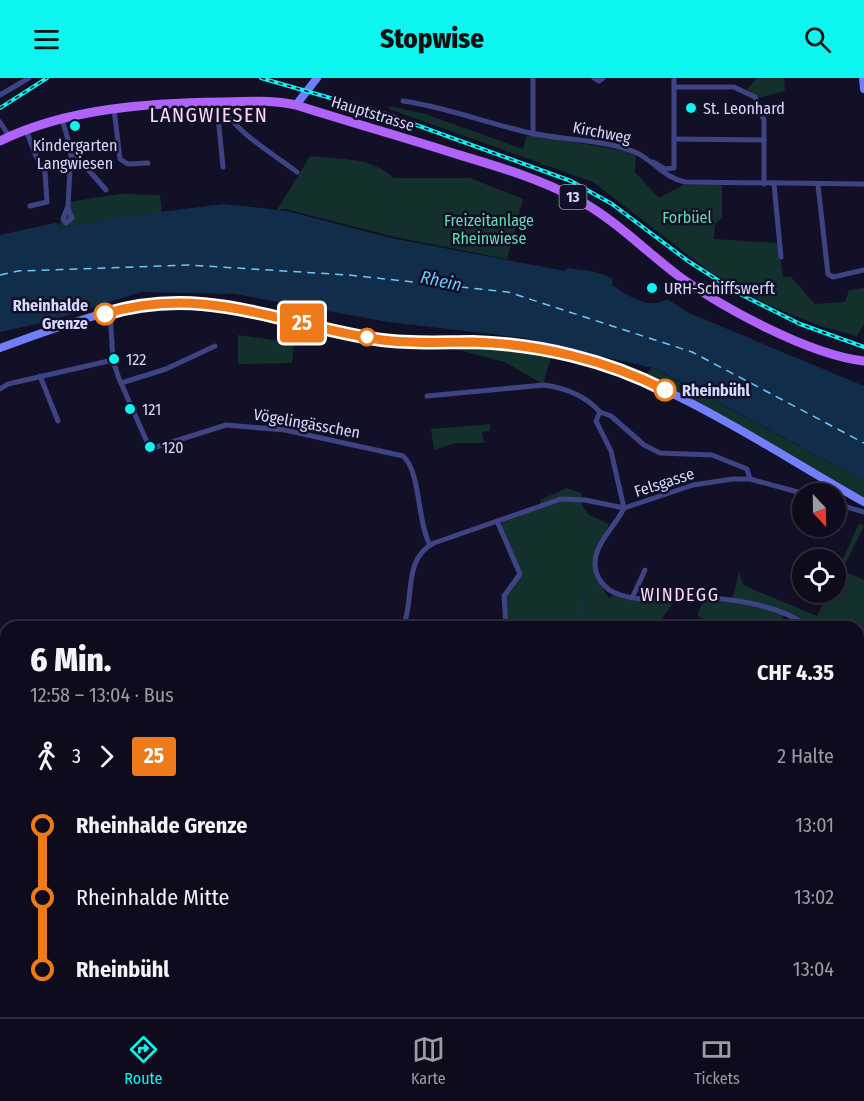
<!DOCTYPE html>
<html lang="de">
<head>
<meta charset="utf-8">
<style>
	:root { --surface:#0e0c1c; --page:#1c1a29; --text:#f1f3f6; --muted:#9b9ba3; --line:#2e2c3b; --accent:#0cf5f0 }
	body { margin:0; font-family:"Fira Sans Condensed",sans-serif; background:var(--page); color:var(--text); height:100vh; display:flex; flex-direction:column; font-size:22px; white-space:nowrap }
	* { box-sizing:border-box; margin:0 }
	p { font-size:20px; color:var(--muted) }
	.icon { flex:none; width:33px; height:33px; fill:none; stroke:currentColor; stroke-width:2; stroke-linecap:round; stroke-linejoin:round }
	.map { position:relative; flex:1; overflow:hidden }
	.drawer { position:absolute; left:0px; top:543px; width:864px; height:396px; display:flex; flex-direction:column; background:var(--surface); border-radius:18px 18px 0 0; box-shadow:0 3px 9px #0003,0 0 0 2px var(--line) }
	.drawer>* { flex:none }
	.badge { padding:0 12px; border-radius:4px; font-size:21px; line-height:39px }
	.needle { width:39px; rotate:158deg }
	.controls { position:absolute; left:792px; top:405px; display:grid; gap:12px }
	.controls a { display:grid; place-items:center; width:54px; height:54px; border-radius:50%; background:var(--surface); box-shadow:0 3px 9px #0003,0 0 0 2px var(--line); font-size:30px }
	.map>.badge { position:absolute; translate:-50% -50%; box-shadow:0 0 0 3px #fff }
	.legs { display:flex; align-items:center; gap:9px; height:66px; padding:0 30px; font-size:20px }
	.legs p { margin-inline-start:auto }
	.summary { display:flex; align-items:center; justify-content:space-between; height:102px; padding:0 30px }
	h1 { font-size:33px; font-weight:800; line-height:45px }
	ul { padding:0 30px; list-style:none }
	li { display:flex; align-items:center; gap:21px; height:72px; font-size:22px }
	li i { display:grid; place-items:center; width:9px; height:100%; margin:0 8px; background:currentColor }
	li i::after { content:''; width:15px; height:15px; margin:-8px; border:4px solid; border-radius:50%; background:var(--surface) }
	li p { margin-inline-start:auto }
	li:first-child i { background:linear-gradient(#0000 50%,currentColor 0) }
	li:last-child i { background:linear-gradient(currentColor 50%,#0000 0) }
	header { display:flex; justify-content:space-between; align-items:center; height:78px; padding:0 30px; background:var(--accent); color:#111; font-size:27px; font-weight:800 }
	.dock { display:flex; justify-content:space-around; align-items:center; height:84px; border-top:2px solid var(--line); background:var(--surface); font-size:16px; color:var(--muted) }
	.dock a { display:grid; justify-items:center; gap:3px }
	.dock .active { color:var(--accent) }
	.map>svg:first-child { display:block }
</style>
</head>
<body>
<header><svg class="icon" aria-label="menu" viewBox="0 0 24 24"><path d="M4 6h16M4 12h16M4 18h16"/></svg>Stopwise<svg class="icon" aria-label="search" viewBox="0 0 24 24"><circle cx="10" cy="10" r="6"/><path d="M15 15l6 6"/></svg></header>
<div class="map">
<svg width="864" height="939" viewBox="0 0 864 939">
	<rect width="100%" height="100%" fill="#121026"/>
	<!-- green -->
	<g fill="#14302c">
		<path d="M757,0H784L785,13L758,20L747,11Z"/>
		<path d="M390,28L425,36L523,71L527,56L636,75L635,94L659,120L683,107H722V140L715,146L714,161L778,165L783,199H791L815,226L845,224L849,212L864,210V246L857,258L820,248L771,228L709,193L593,104L389,31Z"/>
		<path d="M310,78C337,81 374,79 393,100H470L523,121L507,181L395,159L285,131L277,132Z"/>
		<path d="M119,116L160,117L162,134L111,140L66,150L58,149L69,124Z"/>
		<path d="M238,257L294,265L292,285L238,286Z"/>
		<path d="M448,269L516,273L551,279L543,306L505,284Z"/>
		<path d="M652,289L864,403V419L644,299Z"/>
		<path d="M490,346V353L482,354L484,365H456L434,372L431,351Z"/>
		<path d="M567,410L581,415L582,427L589,437L609,446C594,482 586,485 609,520L615,516L675,522L658,546L661,549H507L505,526L507,515L522,496L501,446L504,442L541,429L540,422Z"/>
		<path d="M859,445L864,448L842,492L864,502V578L858,573V549H812L785,535L779,549H697L701,540L697,537L704,521L732,524L739,494L743,507L817,538L828,515L836,514V497Z"/>
	</g>
	<!-- water -->
	<path fill="#112d4a" d="M224,126L287,133L391,160L565,193L568,190C583,192 599,193 613,201L612,207C627,217 650,233 667,221L689,235L864,308V403L657,291L524,260L388,244L235,216L141,214L50,243L0,254V157L55,145H58V149L66,150L111,140Z"/>
	<g fill="none" stroke-linecap="round" stroke-linejoin="round">
		<!-- stream -->
		<path stroke="#112d4a" stroke-width="1.5" d="M578,549L583,530L582,515"/>
		<!-- ferry -->
		<path stroke="#6ac8f9" stroke-width="1.5" stroke-dasharray="8 6" stroke-linecap="butt" d="M0,197L18,193L188,187L348,197L508,214L692,274L864,365"/>
		<!-- street -->
		<g stroke="#3e4383" stroke-width="5">
			<path d="M533,0V56"/>
			<path d="M594,0L599,3L603,0"/>
			<path d="M674,9H734L755,19L764,42V106"/>
			<path d="M0,17L29,0"/>
			<path d="M403,23C447,29 488,46 531,55C562,62 607,62 635,74C653,82 664,100 685,104L864,106"/>
			<path d="M219,24C235,54 269,73 297,94"/>
			<path d="M219,24L217,28L223,89"/>
			<path d="M114,31L120,81L128,86L148,85"/>
			<path d="M62,41L71,72L68,128L63,141L66,145L72,140L68,130"/>
			<path d="M0,44L9,58"/>
			<path d="M26,52L36,78L45,94L47,124L30,128"/>
			<path d="M674,61L764,62"/>
			<path d="M71,72L106,112"/>
			<path d="M653,84L665,91L674,90V0"/>
			<path d="M774,106L781,179"/>
			<path d="M818,107L828,196L833,199L864,192"/>
			<path d="M110,234L113,282L118,298L150,371L226,347L285,352L403,378C421,394 417,444 430,467"/>
			<path d="M40,298L58,343"/>
			<path d="M121,305L166,291L215,268"/>
			<path d="M0,311L8,306L113,282"/>
			<path d="M427,318L544,307C565,310 585,317 600,334"/>
			<path d="M750,401L747,391L712,377L660,375L644,367L611,338L600,334L596,343L611,373L624,430C616,448 595,464 595,486C595,499 605,512 618,516C640,524 664,521 686,520C724,518 778,526 809,549"/>
			<path d="M836,426L864,434"/>
			<path d="M497,443L520,496L504,518L506,549"/>
			<path d="M632,520L645,492"/>
			<path d="M403,549C415,522 402,481 434,465L561,421L585,422L624,430L693,407L733,401H750L805,416"/>
			<path d="M858,574L864,579"/>
			<path d="M0,780L6,775"/>
			<path d="M858,868L864,870"/>
			<path d="M764,933L765,939"/>
			<path d="M576,939L588,933"/>
		</g>
		<!-- secondary -->
		<g stroke="#737ff9" stroke-width="8">
			<path d="M863,0L864,11"/>
			<path d="M296,27L317,0"/>
			<path d="M0,270C68,245 140,217 213,225C263,231 311,251 360,259C426,269 491,261 556,275C668,298 765,369 864,424"/>
			<path d="M858,900L864,897"/>
			<path d="M783,939L789,933"/>
		</g>
		<!-- primary -->
		<path stroke="#af63f8" stroke-width="9" d="M0,63C67,30 149,25 222,24C247,24 271,21 296,27C349,44 403,59 456,76C496,88 538,100 575,120C614,140 645,173 680,199C725,231 810,277 864,283"/>
		<!-- rail casing -->
		<g stroke="#0cf5f0" stroke-width="4">
			<g id="rail">
				<path d="M261,0L386,36L571,103L612,126L688,183L738,215L800,246L864,269"/>
				<path d="M0,30L47,0"/>
			</g>
		</g>
		<!-- rail -->
		<use href="#rail" stroke="#121026" stroke-width="1.5" stroke-dasharray="4.5" stroke-linecap="butt"/>
	</g>
	<g fill="none" stroke-linecap="round" stroke-linejoin="round">
		<!-- line-1 casing -->
		<g stroke="#fff" stroke-width="14">
			<path id="line-1" d="M105,236C205,205 284,248 382,262C412,266 442,264 473,264C538,266 607,282 665,312"/>
		</g>
		<!-- line-1 -->
		<use href="#line-1" stroke="#ef7a1a" stroke-width="9"/>
	</g>
	<!-- markers -->
	<g fill="#0cf5f0" stroke="#121026" stroke-width="2">
		<circle cx="691" cy="30" r="6"/>
		<circle cx="75" cy="48" r="6"/>
		<circle cx="652" cy="210" r="6"/>
		<circle cx="114" cy="281" r="6"/>
		<circle cx="130" cy="331" r="6"/>
		<circle cx="150" cy="369" r="6"/>
	</g>
	<g fill="#fff" stroke="#ef7a1a" stroke-width="3">
		<circle cx="105" cy="236" r="10"/>
		<circle cx="367" cy="259" r="8"/>
		<circle cx="665" cy="312" r="10"/>
	</g>
	<g text-anchor="middle" stroke-width="5" stroke-linejoin="round" paint-order="stroke">
		<!-- shield labels -->
		<rect fill="#121026" stroke="#9c9cbc" stroke-width="1.5" x="559.5" y="107" width="27" height="24" rx="4.5"/>
		<g font-size="15" font-weight="bold" fill="#d7d8fd">
			<text x="573" y="124">13</text>
		</g>
		<!-- poi labels -->
		<g font-size="16" fill="#d7d8fd" stroke="#121026" text-anchor="start">
			<text x="703" y="36">St. Leonhard</text>
			<text x="75" y="73" text-anchor="middle">Kindergarten<tspan x="75" dy="18">Langwiesen</tspan></text>
			<text x="664" y="216">URH-Schiffswerft</text>
			<text x="126" y="287">122</text>
			<text x="142" y="337">121</text>
			<text x="162" y="375">120</text>
		</g>
		<!-- street labels -->
		<g font-size="16" fill="#d7d8fd" stroke="#121026">
			<text transform="translate(373 35) rotate(17)" y="6">Hauptstrasse</text>
			<text transform="translate(602 54) rotate(11)" y="6">Kirchweg</text>
			<text transform="translate(307 345) rotate(10)" y="6">Vögelingässchen</text>
			<text transform="translate(664 404) rotate(-18)" y="6">Felsgasse</text>
		</g>
		<!-- park labels -->
		<g font-size="16" fill="#66dbaf" stroke="#121026">
			<text x="687" y="145">Forbüel</text>
			<text x="489" y="148">Freizeitanlage<tspan x="489" dy="18">Rheinwiese</tspan></text>
		</g>
		<!-- stop labels -->
		<g font-size="16" font-weight="bold" fill="#d7d8fd" stroke="#121026" text-anchor="end">
			<text x="88" y="233">Rheinhalde<tspan x="88" dy="18">Grenze</tspan></text>
			<text x="682" y="318" text-anchor="start">Rheinbühl</text>
		</g>
		<!-- water labels -->
		<g font-size="18" font-style="italic" fill="#6ac8f9" stroke="#121026">
			<text transform="translate(441 203) rotate(12)" y="6">Rhein</text>
		</g>
		<!-- neighbourhood labels -->
		<g font-size="18" letter-spacing="1.5" fill="#fdd9f5" stroke="#121026">
			<text x="680" y="523">WINDEGG</text>
		</g>
		<!-- quarter labels -->
		<g font-size="20" letter-spacing="1.5" fill="#fdd9f5" stroke="#121026">
			<text x="209" y="44">LANGWIESEN</text>
		</g>
	</g>
</svg>
<div class="controls">
<a><svg class="needle" viewBox="-14 -14 28 28"><path d="M0-13l5 13h-10z" fill="#e53935"/><path d="M0 13l5-13h-10z" fill="#9b9ba3"/></svg></a>
<a><svg class="icon" aria-label="locate" viewBox="0 0 24 24"><circle cx="12" cy="12" r="6"/><path d="M12 2v4M12 18v4M2 12h4M18 12h4"/></svg></a>
</div>
<b class="badge" style="left:302px;top:245px;background:#ef7a1a;color:#fff">25</b>
<section class="drawer">
<div class="summary"><div><h1>6 Min.</h1><p>12:58 – 13:04 · Bus</p></div><b>CHF 4.35</b></div>
<div class="legs"><svg class="icon" aria-label="walk" viewBox="0 0 24 24"><circle cx="13" cy="4" r="2"/><path d="M13 8l-2 6 4 7M11 14l-3 7M7 12l3-4h3l4 4"/></svg>3<svg class="icon" aria-label="forward" viewBox="0 0 24 24"><path d="M9 5l7 7-7 7"/></svg><b class="badge" style="background:#ef7a1a;color:#fff">25</b><p>2 Halte</p></div>
<ul>
<li><i style="color:#ef7a1a"></i><b>Rheinhalde Grenze</b><p>13:01</p></li>
<li><i style="color:#ef7a1a"></i><span>Rheinhalde Mitte</span><p>13:02</p></li>
<li><i style="color:#ef7a1a"></i><b>Rheinbühl</b><p>13:04</p></li>
</ul>
</section>
</div>
<nav class="dock">
<a class="active"><svg class="icon" aria-label="directions" viewBox="0 0 24 24"><path d="M12 3l9 9-9 9-9-9zM9 14v-3h6M13 9l2 2-2 2"/></svg>Route</a>
<a><svg class="icon" aria-label="map" viewBox="0 0 24 24"><path d="M3 6l6-2 6 2 6-2v14l-6 2-6-2-6 2zM9 4v14M15 6v14"/></svg>Karte</a>
<a><svg class="icon" aria-label="tickets" viewBox="0 0 24 24"><path d="M3 7h18v10H3zM15 7v10"/></svg>Tickets</a>
</nav>
</body>
</html>
